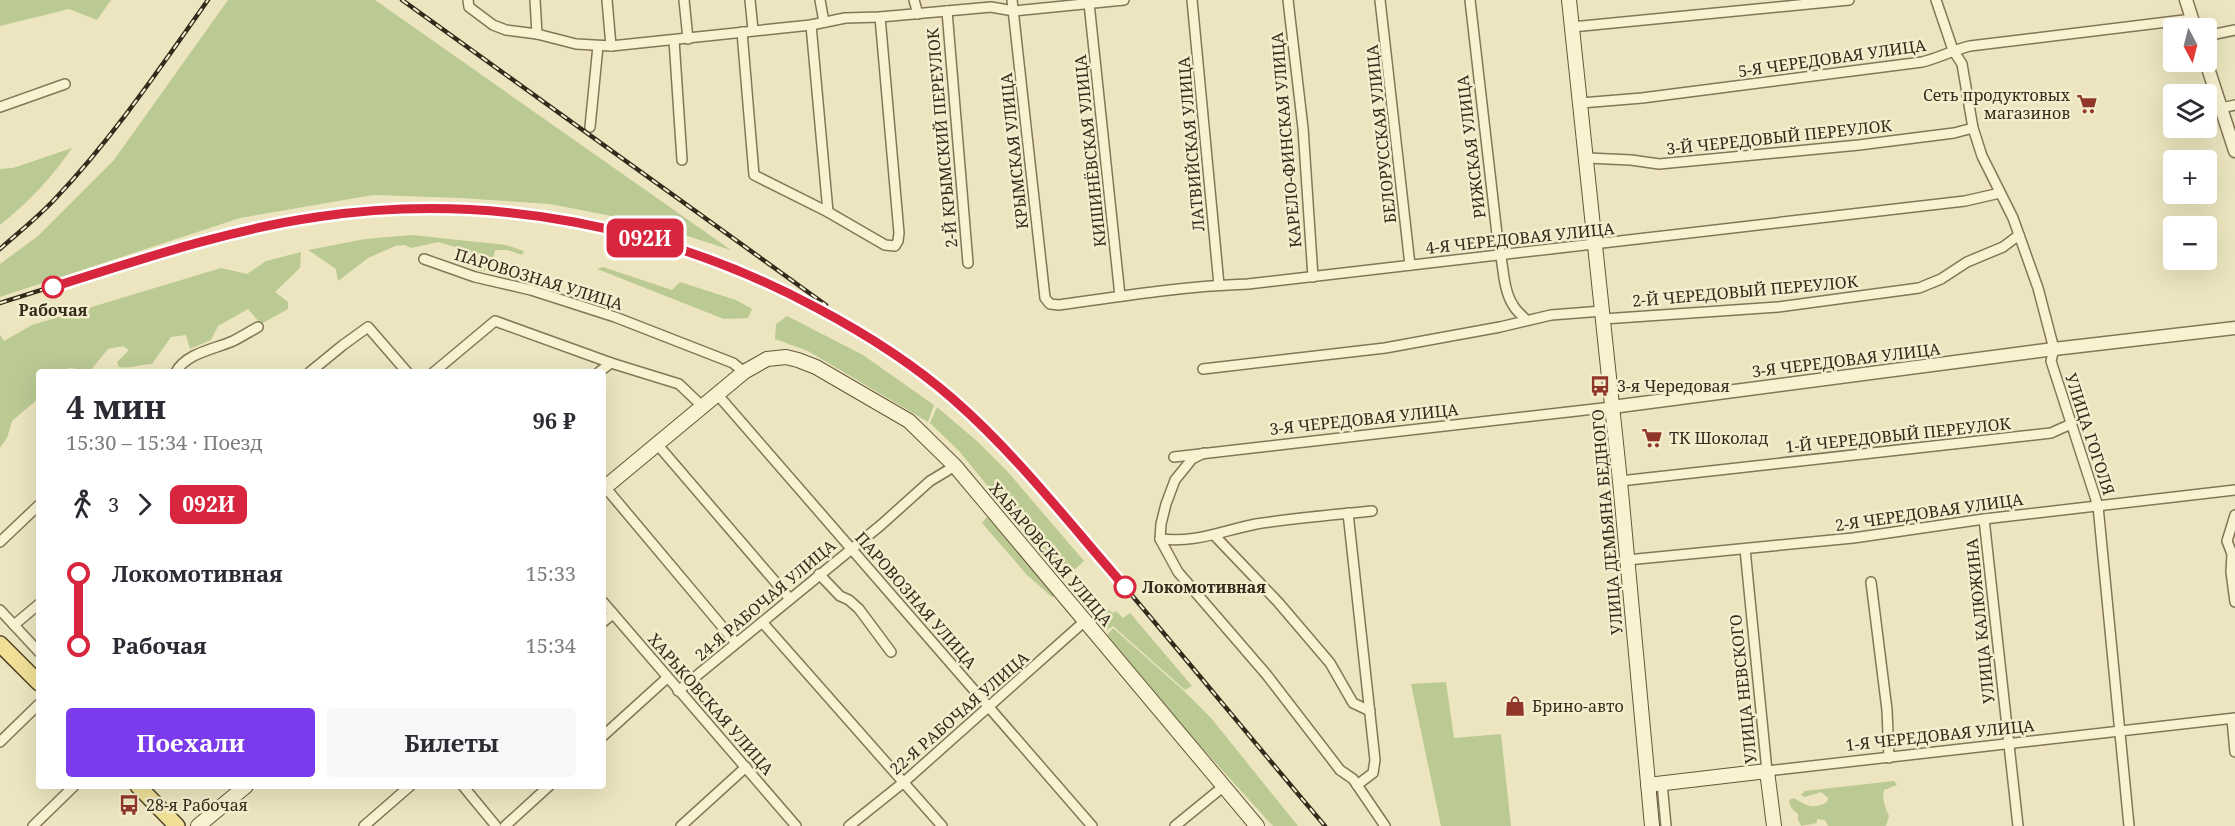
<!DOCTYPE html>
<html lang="ru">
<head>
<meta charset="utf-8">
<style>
	:root { --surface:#fff; --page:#f7f7f7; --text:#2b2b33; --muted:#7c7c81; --accent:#7c3aed }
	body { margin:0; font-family:"Noto Serif",serif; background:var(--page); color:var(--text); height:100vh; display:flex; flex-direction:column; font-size:22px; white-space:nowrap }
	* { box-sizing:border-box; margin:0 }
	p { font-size:20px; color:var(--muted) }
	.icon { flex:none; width:33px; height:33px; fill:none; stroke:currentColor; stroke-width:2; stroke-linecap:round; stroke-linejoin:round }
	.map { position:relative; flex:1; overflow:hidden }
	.side { position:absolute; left:36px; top:369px; width:570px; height:420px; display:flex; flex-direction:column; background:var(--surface); border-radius:6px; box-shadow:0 6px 24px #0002 }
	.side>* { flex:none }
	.badge { padding:0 12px; border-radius:9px; font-size:21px; line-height:39px }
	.needle { width:39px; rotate:173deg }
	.fabs { position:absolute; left:2163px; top:18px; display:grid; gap:12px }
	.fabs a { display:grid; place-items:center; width:54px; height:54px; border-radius:6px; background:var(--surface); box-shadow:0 6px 24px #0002; font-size:30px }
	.map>.badge { position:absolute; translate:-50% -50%; box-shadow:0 0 0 3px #fff }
	.legs { display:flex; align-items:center; gap:9px; height:66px; padding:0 30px; font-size:20px }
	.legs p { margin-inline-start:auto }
	.headline { display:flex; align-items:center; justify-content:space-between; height:102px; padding:0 30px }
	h1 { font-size:33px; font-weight:700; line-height:45px }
	.button { display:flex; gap:12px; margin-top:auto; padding:12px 30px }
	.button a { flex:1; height:69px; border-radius:6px; background:var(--accent); color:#fff; font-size:24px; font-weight:700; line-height:69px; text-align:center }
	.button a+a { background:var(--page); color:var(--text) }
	ul { padding:0 30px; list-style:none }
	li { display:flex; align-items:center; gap:21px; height:72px; font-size:22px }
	li i { display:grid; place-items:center; width:9px; height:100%; margin:0 8px; background:currentColor }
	li i::after { content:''; width:15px; height:15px; margin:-8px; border:4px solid; border-radius:50%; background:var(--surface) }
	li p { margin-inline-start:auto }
	li:first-child i { background:linear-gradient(#0000 50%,currentColor 0) }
	li:last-child i { background:linear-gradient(currentColor 50%,#0000 0) }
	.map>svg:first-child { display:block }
</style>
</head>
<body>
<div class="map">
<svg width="2235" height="826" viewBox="0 0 2235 826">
	<rect width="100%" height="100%" fill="#ece5bf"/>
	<!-- green -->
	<g fill="#bbca93">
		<path d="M0,0H111L97,20L69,9L0,26Z"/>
		<path d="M228,0H375L731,250L647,223L550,204L459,198L373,195L240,218L0,297V264L38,236L114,160Z"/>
		<path d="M72,148C53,176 27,204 0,225V169L13,168Z"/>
		<path d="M412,235L506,245L524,251L522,255L507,250H495L491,269L481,271L471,264L460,262L461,249L439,242L411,248L405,245L395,246L368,258L338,281L336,269L308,250L365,239Z"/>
		<path d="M301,252L300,268L275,292L288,302V309L261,324L248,309L218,326L211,340L190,349L186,335L171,337L152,364C141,364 131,369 119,367L117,362L129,350L123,346L108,349L90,371L70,368L59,372H39V398L12,421L7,438L0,448V335L4,341L32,325L221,268L247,274L266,261Z"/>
		<path d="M603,267L672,290L680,282L736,300L752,309L748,318L724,319L597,269Z"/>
		<path d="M787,316L863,355L934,405L928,422L808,351L775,339L776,324Z"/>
		<path d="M937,407L978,442L1007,471L1084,561L1064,579L959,451L930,423Z"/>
		<path d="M990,513L1058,593L1052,597L1027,575L982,523Z"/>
		<path d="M1109,610L1113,613L1116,611L1123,618L1130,613L1192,686L1185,690L1113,626L1107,630L1099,618Z"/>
		<path d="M1113,628L1184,691L1211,718L1298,826H1273L1182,726L1107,635Z"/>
		<path d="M1446,682L1454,738L1501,734L1511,826H1441L1411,684Z"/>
		<path d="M1894,781L1897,785L1884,790C1882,798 1885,808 1889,816L1886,826H1828L1825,820L1817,819V823L1801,826L1798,819V814C1793,810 1790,808 1789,800L1794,798C1807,806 1813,810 1827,802L1828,798L1821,792L1805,797L1801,795L1805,791Z"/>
	</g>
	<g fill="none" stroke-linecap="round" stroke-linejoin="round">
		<!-- minor casing -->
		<g stroke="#847658" stroke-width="12">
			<g id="minor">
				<path d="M468,0L469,7L493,25L506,30L537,34L576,44L611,46L811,25L845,18L880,17L991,7L1014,11L1124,0"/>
				<path d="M535,0L537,34"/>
				<path d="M607,0L611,46"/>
				<path d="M684,0L688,39"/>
				<path d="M750,0L753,30"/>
				<path d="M820,0L824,22"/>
				<path d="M914,0L918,14"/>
				<path d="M1012,0L1045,298L1050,304L1059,305C1121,296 1185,286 1248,284L1965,201L2000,193"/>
				<path d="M1192,0L1219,285"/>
				<path d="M1288,0L1303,128L1313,277"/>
				<path d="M1380,0L1410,265"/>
				<path d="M1470,0L1498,243C1504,263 1502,288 1513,305C1516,311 1522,315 1526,320"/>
				<path d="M1936,0L1953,50L1962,64L1973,128L1982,156L2013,218L2038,288L2054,349L2051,361L2098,506L2129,826"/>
				<path d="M1089,3L1120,296"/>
				<path d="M947,11L968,263"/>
				<path d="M811,25L828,212"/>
				<path d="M1572,27L1849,0"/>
				<path d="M742,32L754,175L828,212L885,245L895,246L898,241L899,233L880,17"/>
				<path d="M2206,36L2235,30"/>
				<path d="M674,40L682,160"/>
				<path d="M1581,103L1642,98L1922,62C1939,58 1953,50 1970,46L2192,19"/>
				<path d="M0,107L65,84"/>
				<path d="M2221,108L2235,105"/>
				<path d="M590,127L598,46"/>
				<path d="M1587,158L1631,160L1659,164L1859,145L1954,133L1973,128"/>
				<path d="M424,259L475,277L531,290L615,317L733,363L744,372"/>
				<path d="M1603,319L1778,307L1919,288L1941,279L1967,262L2003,247L2019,235"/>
				<path d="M1203,369L1385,348L1500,327L1551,315L1603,311"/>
				<path d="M176,372C186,353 215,349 233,341C241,337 249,332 258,327"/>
				<path d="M310,372L343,345L368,327L407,372"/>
				<path d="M434,372L495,321L611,363L679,384L702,406"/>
				<path d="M599,372L611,363"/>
				<path d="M717,394L1092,826"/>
				<path d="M657,444L790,599"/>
				<path d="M1204,453L1192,459L1175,480L1166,504L1161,524L1160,539L1178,572L1266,674L1340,770L1353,779L1385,826"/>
				<path d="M1174,457L1612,407"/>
				<path d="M1620,481L2051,433L2071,424"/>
				<path d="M605,487L736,643"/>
				<path d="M1348,513L1375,760L1373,773L1357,785"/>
				<path d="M2235,515L2227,541L2232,554L2231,572L2235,602"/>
				<path d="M1984,519L2018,826"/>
				<path d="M1214,535L1278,602L1330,663L1353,703L1370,711"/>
				<path d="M1160,539C1197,543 1221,531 1256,524C1294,518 1333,515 1372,511"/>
				<path d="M0,542L39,505"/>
				<path d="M1745,549L1767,771L2235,718"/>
				<path d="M1627,560L1853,538L1984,519L2235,490"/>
				<path d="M819,574L840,596L849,600L859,609L891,652"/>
				<path d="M1871,582L1887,710L1889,758"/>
				<path d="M603,602L796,826"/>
				<path d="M0,610L39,652"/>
				<path d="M603,622L613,614"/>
				<path d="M762,622L942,826"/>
				<path d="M14,625L39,604"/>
				<path d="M678,691L881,525L930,481L955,466"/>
				<path d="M2232,719L2235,752"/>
				<path d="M603,736L667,678"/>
				<path d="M0,742L39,704"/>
				<path d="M1662,783L1666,826"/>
				<path d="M463,786L496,826"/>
				<path d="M33,826L74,786"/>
				<path d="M364,826L410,786"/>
				<path d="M505,826L549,786"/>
				<path d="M681,826L746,767"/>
				<path d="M849,826L904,782L1086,620"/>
				<path d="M1175,826L1224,786"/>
			</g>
		</g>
		<!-- tertiary casing -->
		<g stroke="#847658" stroke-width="15">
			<g id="tertiary">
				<path d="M2186,0L2195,28"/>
				<path d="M2206,62L2235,151"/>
				<path d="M1612,407L2054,349L2235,328"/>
			</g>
		</g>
		<!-- secondary casing -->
		<g stroke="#66563b" stroke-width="16">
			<g id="secondary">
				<path d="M1569,0L1620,481L1652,826"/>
				<path d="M603,489L744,372L767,359L786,357L798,360L816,367L909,421L955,466L1257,826"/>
				<path d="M1648,785L1767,771L1774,826"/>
				<path d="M198,826L246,786"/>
			</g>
		</g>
		<!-- primary casing -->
		<g stroke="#52432c" stroke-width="18">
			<g id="primary">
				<path d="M0,644L39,683"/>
				<path d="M138,786L177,826"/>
			</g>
		</g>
		<!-- minor -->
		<use href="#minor" stroke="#f8f2d1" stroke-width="9"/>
		<!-- tertiary -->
		<use href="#tertiary" stroke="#f8f2d1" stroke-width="12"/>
		<!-- secondary -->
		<use href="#secondary" stroke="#f8f2d1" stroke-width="14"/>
		<!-- primary -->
		<use href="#primary" stroke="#f0e096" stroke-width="15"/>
		<!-- rail casing -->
		<g stroke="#342b1c" stroke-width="4.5">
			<g id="rail">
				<path d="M402,0L826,305"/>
				<path d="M0,249C18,233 38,217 54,200C112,139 160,68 208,0"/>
				<path d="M0,303C113,268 227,227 344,213C557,186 786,259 950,397C1004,443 1049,499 1096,553C1173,643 1248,735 1325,826"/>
			</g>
		</g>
		<!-- rail -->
		<use href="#rail" stroke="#f4eece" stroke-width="2" stroke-dasharray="7" stroke-linecap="butt"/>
	</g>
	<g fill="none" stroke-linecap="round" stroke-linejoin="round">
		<!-- line-1 casing -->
		<g stroke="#fff" stroke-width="14">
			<path id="line-1" d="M53,287C139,260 227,230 317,217C489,191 664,226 817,308C864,333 912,363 953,399C1017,455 1069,523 1125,587"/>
		</g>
		<!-- line-1 -->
		<use href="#line-1" stroke="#d7263d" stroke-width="9"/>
	</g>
	<!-- icons -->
	<defs>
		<g id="supermarket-bare" transform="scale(1.62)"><path d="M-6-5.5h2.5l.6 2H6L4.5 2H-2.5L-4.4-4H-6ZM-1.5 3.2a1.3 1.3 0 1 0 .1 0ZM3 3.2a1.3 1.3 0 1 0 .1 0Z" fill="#913729" stroke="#f4eece" stroke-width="2.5" paint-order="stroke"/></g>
		<g id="bus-bare" transform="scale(1.62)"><path d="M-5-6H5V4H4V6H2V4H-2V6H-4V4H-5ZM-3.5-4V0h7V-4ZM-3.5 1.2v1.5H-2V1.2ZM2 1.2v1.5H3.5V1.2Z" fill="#913729" stroke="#f4eece" stroke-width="2.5" paint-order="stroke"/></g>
		<g id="shop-bare" transform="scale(1.62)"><path d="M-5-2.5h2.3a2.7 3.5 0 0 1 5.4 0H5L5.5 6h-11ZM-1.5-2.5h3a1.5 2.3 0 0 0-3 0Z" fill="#913729" stroke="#f4eece" stroke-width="2.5" paint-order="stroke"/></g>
	</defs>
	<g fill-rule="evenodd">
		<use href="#supermarket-bare" x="2087" y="104"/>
		<use href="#bus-bare" x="1600" y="386"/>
		<use href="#supermarket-bare" x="1652" y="438"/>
		<use href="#shop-bare" x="1515" y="706"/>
		<use href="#bus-bare" x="129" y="805"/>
	</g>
	<!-- markers -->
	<g fill="#fff" stroke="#d7263d" stroke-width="3">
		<circle cx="53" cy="287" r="10"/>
		<circle cx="1125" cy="587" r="10"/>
	</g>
	<g text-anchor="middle" stroke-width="5" stroke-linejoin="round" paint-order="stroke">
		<!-- street labels -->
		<g font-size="16" fill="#342b1c" stroke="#f4eece">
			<text transform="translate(1832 58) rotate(-8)" y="6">5-Я ЧЕРЕДОВАЯ УЛИЦА</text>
			<text transform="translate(1381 134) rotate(-96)" y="6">БЕЛОРУССКАЯ УЛИЦА</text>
			<text transform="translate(1779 137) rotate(-6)" y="6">3-Й ЧЕРЕДОВЫЙ ПЕРЕУЛОК</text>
			<text transform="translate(942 138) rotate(-95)" y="6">2-Й КРЫМСКИЙ ПЕРЕУЛОК</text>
			<text transform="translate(1286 140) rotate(-95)" y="6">КАРЕЛО-ФИНСКАЯ УЛИЦА</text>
			<text transform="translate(1191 144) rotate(-95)" y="6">ЛАТВИЙСКАЯ УЛИЦА</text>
			<text transform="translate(1471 147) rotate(-97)" y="6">РИЖСКАЯ УЛИЦА</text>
			<text transform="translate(1014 151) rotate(-96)" y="6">КРЫМСКАЯ УЛИЦА</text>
			<text transform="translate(1090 151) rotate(-96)" y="6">КИШИНЁВСКАЯ УЛИЦА</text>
			<text transform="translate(1520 238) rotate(-6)" y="6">4-Я ЧЕРЕДОВАЯ УЛИЦА</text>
			<text transform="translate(539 279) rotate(17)" y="6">ПАРОВОЗНАЯ УЛИЦА</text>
			<text transform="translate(1745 291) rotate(-5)" y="6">2-Й ЧЕРЕДОВЫЙ ПЕРЕУЛОК</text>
			<text transform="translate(1846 360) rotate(-7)" y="6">3-Я ЧЕРЕДОВАЯ УЛИЦА</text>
			<text transform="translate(1364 419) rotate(-6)" y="6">3-Я ЧЕРЕДОВАЯ УЛИЦА</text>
			<text transform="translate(2090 434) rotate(72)" y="6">УЛИЦА ГОГОЛЯ</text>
			<text transform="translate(1898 435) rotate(-6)" y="6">1-Й ЧЕРЕДОВЫЙ ПЕРЕУЛОК</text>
			<text transform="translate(1929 512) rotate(-8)" y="6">2-Я ЧЕРЕДОВАЯ УЛИЦА</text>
			<text transform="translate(1607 522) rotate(-95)" y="6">УЛИЦА ДЕМЬЯНА БЕДНОГО</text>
			<text transform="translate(1051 554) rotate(50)" y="6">ХАБАРОВСКАЯ УЛИЦА</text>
			<text transform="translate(765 600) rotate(-40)" y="6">24-Я РАБОЧАЯ УЛИЦА</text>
			<text transform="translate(916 600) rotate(49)" y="6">ПАРОВОЗНАЯ УЛИЦА</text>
			<text transform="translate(1980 621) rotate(-96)" y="6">УЛИЦА КАЛЮЖИНА</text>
			<text transform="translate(1743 689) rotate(-96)" y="6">УЛИЦА НЕВСКОГО</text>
			<text transform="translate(711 704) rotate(49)" y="6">ХАРЬКОВСКАЯ УЛИЦА</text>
			<text transform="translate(959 713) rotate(-41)" y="6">22-Я РАБОЧАЯ УЛИЦА</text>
			<text transform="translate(1940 735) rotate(-6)" y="6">1-Я ЧЕРЕДОВАЯ УЛИЦА</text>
		</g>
		<!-- poi labels -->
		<g font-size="16" fill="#342b1c" stroke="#f4eece" text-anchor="start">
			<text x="2070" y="101" text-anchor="end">Сеть продуктовых<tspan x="2070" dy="18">магазинов</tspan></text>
			<text x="1617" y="392">3-я Чередовая</text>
			<text x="1669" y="444">ТК Шоколад</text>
			<text x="1532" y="712">Брино-авто</text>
			<text x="146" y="811">28-я Рабочая</text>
		</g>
		<!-- stop labels -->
		<g font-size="16" font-weight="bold" fill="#342b1c" stroke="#f4eece">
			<text x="53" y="316">Рабочая</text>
			<text x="1142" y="593" text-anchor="start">Локомотивная</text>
		</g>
	</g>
</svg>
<div class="fabs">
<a><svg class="needle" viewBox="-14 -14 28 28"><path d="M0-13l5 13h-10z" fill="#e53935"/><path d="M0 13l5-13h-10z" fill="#7c7c81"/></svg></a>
<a><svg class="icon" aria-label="layers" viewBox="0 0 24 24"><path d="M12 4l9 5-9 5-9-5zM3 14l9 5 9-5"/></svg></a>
<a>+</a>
<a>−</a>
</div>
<b class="badge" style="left:645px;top:238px;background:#d7263d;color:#fff">092И</b>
<section class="side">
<div class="headline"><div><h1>4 мин</h1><p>15:30 – 15:34 · Поезд</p></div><b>96 ₽</b></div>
<div class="legs"><svg class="icon" aria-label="walk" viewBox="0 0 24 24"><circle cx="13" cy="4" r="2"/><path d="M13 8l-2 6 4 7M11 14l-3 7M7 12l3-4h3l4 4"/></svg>3<svg class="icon" aria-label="forward" viewBox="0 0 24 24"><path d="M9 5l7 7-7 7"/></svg><b class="badge" style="background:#d7263d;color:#fff">092И</b></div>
<ul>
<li><i style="color:#d7263d"></i><b>Локомотивная</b><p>15:33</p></li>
<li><i style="color:#d7263d"></i><b>Рабочая</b><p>15:34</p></li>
</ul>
<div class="button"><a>Поехали</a><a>Билеты</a></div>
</section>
</div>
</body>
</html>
